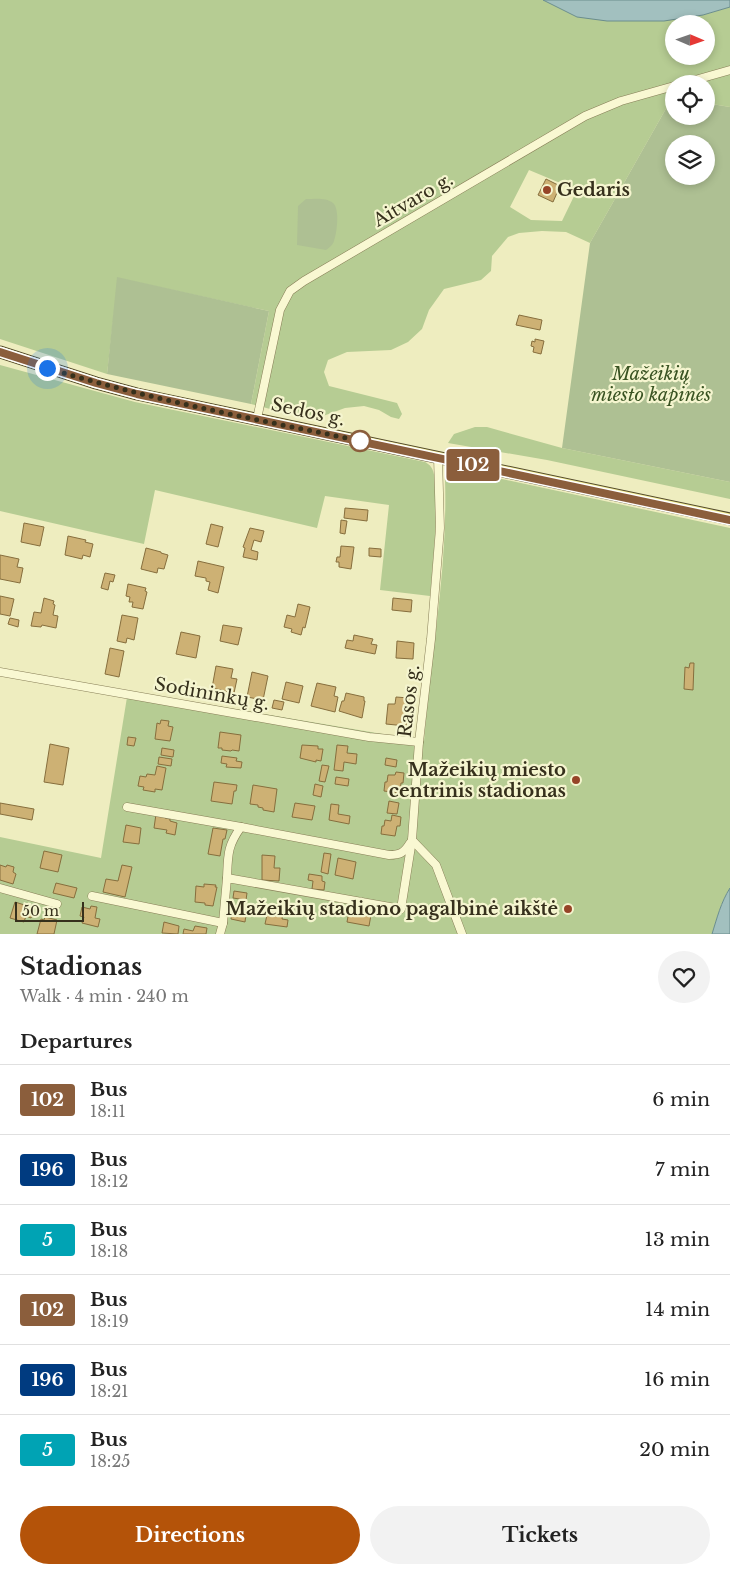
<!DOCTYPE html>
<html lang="en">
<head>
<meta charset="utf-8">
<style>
	:root { --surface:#fff; --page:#f2f2f2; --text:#222; --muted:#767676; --line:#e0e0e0; --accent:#b45309 }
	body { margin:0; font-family:"Libre Baskerville",serif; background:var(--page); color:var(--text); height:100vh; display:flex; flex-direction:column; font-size:19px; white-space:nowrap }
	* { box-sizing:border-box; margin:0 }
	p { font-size:16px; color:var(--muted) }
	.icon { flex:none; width:28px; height:28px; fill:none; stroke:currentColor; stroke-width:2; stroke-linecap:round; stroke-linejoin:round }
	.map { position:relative; height:934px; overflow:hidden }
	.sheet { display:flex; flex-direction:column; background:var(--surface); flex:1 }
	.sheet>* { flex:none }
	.badge { padding:0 10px; border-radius:4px; font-size:18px; line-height:32px }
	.needle { width:32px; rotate:92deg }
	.controls { position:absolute; left:665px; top:15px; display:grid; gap:10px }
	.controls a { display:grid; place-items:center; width:50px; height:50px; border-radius:50%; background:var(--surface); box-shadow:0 2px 8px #0003; font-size:25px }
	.scale { position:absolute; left:15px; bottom:12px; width:69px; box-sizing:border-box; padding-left:5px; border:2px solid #36301c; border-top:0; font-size:14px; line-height:18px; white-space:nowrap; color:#36301c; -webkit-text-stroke:4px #f5f5cf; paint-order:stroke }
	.you { position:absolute; width:25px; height:25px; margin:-12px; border:4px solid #fff; border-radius:50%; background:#1a73e8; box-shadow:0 0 0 8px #1a73e833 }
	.map>.badge { position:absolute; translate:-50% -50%; box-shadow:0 0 0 2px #fff }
	h2 { padding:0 20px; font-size:19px; line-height:45px }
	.round { display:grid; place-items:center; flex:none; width:52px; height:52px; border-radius:26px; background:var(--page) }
	.head { display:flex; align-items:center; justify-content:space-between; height:85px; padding:0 20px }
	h1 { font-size:24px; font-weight:700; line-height:38px }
	.primary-button { display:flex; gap:10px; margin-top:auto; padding:10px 20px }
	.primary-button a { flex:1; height:58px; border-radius:30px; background:var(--accent); color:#fff; font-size:20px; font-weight:700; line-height:58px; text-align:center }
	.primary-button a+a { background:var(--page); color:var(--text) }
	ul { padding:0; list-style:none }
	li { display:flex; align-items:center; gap:15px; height:70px; padding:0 20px; border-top:1px solid var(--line) }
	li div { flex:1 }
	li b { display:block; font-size:19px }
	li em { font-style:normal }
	li .badge { min-width:55px; font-weight:700; text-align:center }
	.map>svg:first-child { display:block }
</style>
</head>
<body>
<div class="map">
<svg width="730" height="934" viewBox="0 0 730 934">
	<rect width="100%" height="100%" fill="#eeedbf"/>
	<!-- green -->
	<g fill="#b6cc93" fill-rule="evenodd">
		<path d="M0,0H543L577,17L703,15L730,7V107L706,103V84H674V99L672,98L590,243L566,232L542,231L519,233L508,237L492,256L491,271L481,280L444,289L429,310L422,329L408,342L391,350L347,352L328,360L324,372L329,386L397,403L402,414L399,419L391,417L379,410L364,406L345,408L312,420L251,404L269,311L118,278L107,374L0,339ZM674,24H706V56H674ZM529,170L577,190L562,221L531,220L510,207Z"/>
		<path d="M0,365L135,402L425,462C427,463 430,465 431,467C442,480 432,575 430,596L380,590L389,505L325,496L317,528L155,490L144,544L0,511Z"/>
		<path d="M475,427H487L562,448L730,482V499L547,460L448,443L454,434Z"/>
		<path d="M456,469L730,528V888C721,902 717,918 712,934H0V837L101,858L128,691L424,741C431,654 448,567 445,479L447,473Z"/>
	</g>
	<!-- cemetery -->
	<g fill="#aec093" fill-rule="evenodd">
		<path d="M672,98L674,99V116H706V103L730,107V482L562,448L590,243ZM674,144H706V176H674Z"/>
		<path d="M306,199C314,199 326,197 333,203C340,209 337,233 334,241C333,245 329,248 326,250L297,245L298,206Z"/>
		<path d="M117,277L269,311L251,404L107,374Z"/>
	</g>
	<!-- water -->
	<g fill="#a2c0bf" stroke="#6a8d8d">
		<path d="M543,0H730V7L703,15L664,21H607L577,17Z"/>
		<path d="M730,888V934H712C717,918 721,902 730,888Z"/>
	</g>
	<!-- building -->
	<g fill="#cdb174" stroke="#866e3d">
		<path d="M546,179L560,186L553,202L538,195Z"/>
		<path d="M519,315L542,320L540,330L516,325Z"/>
		<path d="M535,339L544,341L541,354L533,352L534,347L531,346L532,341L535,342Z"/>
		<path d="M345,508L368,510L367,521L344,518Z"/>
		<path d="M341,520L347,521L345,534L340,533Z"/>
		<path d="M24,523L44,527L40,546L21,542Z"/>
		<path d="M211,524L223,527L218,547L206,544Z"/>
		<path d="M250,528L264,531L261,542L254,540L251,550L258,552L257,560L243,557L245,548L243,547Z"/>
		<path d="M68,536L86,540L85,542L93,544L90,557L83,555L82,559L65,555Z"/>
		<path d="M341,546L354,547L351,569L339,567V562H336L337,557H340Z"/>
		<path d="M146,548L161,552V553L168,555L164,569L158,568L157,573L141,569Z"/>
		<path d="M369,548L381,549V557L369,556Z"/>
		<path d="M0,555L19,559L17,567L23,568L20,583L0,579Z"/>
		<path d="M198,561L224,567L218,593L208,590L210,582L206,581V578L195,576Z"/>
		<path d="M105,573L115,575L113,582L110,581L108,590L101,588Z"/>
		<path d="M128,584L146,588L145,591L147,592L143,609L132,607L133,602H129L130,597L126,596Z"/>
		<path d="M0,596L14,599L10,616L0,614Z"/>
		<path d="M44,598L54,601L53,604L55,605L53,615L58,616L56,628L42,625L41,627L31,626L34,612L41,613Z"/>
		<path d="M393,598L412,600L411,612L392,610Z"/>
		<path d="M298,604L310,607L305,628L303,627L301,635L291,632L292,629L284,627L287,615L295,617Z"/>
		<path d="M122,615L138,618L134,640L127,638L126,643L117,641Z"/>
		<path d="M10,618L19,620L18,627L8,624Z"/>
		<path d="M223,625L242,628L238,645L220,641Z"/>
		<path d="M181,632L200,636L196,658L176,654Z"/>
		<path d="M354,635L373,639L371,644L377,645L375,654L345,648L347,640L353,641Z"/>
		<path d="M397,641L414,643L413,659L396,658Z"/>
		<path d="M110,648L124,651L119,677L105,674Z"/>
		<path d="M690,663H694L693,690L684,689L685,667L689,668Z"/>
		<path d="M216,666L233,669L231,678L237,679L234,693L212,688Z"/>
		<path d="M252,672L268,676L263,700L247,697Z"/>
		<path d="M286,682L303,686L299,703L282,699Z"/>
		<path d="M317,683L336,687L334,696L338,697L335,712L311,706Z"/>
		<path d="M346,693L364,697V701H365L362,718L339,711L342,701H344Z"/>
		<path d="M396,697L409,698L406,726L386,724L388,704H395Z"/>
		<path d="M274,700L284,702L282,710L272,708Z"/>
		<path d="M161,720L169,721L168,726L173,727L170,741L155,739L157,723L160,724Z"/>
		<path d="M220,732L241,735L239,751L232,750L231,751L222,750V748H218Z"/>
		<path d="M128,737L136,738L134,746L127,745Z"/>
		<path d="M50,744L69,748L63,785L44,782Z"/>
		<path d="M302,745L318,746V749H323L321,761L316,760V762L300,758Z"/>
		<path d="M337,745L348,746L347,753L357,754L356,764L344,762L343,771L334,770Z"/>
		<path d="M162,748L174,750L173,757L161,755Z"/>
		<path d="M222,756L237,758L236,761L242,762L241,768L226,767L227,764L221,763Z"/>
		<path d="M159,757L172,759L171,766L158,764Z"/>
		<path d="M386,758L397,760L396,767L385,765Z"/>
		<path d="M322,765L329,766L325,782L319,781Z"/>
		<path d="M157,766L166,768L162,790L155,789V792L143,790L144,787L138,786L140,776L146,777L147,774L155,775Z"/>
		<path d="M396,772L404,773L403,783H401L400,793L384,791L385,782H387L388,775H395Z"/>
		<path d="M336,777L349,779L348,786L335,784Z"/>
		<path d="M214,782L237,785L236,791H234L232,804L211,801Z"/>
		<path d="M315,784L323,786L321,797L313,795Z"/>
		<path d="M253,785L277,789L274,812L263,810V808L258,807V805L250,804Z"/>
		<path d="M389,801L399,803L397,814L387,813Z"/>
		<path d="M0,803L34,809L32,820L0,814Z"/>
		<path d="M295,803L315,806L312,820L292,817Z"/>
		<path d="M331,804L339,805L338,814L350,816L349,824L329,820Z"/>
		<path d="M156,814L165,816V818L170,819V821L177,823L175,835L166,833L167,830L154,828Z"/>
		<path d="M392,815L401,817L400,826H397L395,836L381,834L382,826H384L385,820L391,821Z"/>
		<path d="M126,825L141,828L139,844L123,842Z"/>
		<path d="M213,828L227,830L225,839H223L220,856L208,854Z"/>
		<path d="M44,851L62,855L58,872L40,868Z"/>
		<path d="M324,853L331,854L328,874L321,872Z"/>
		<path d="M262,855L275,856L274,868H280L279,881L262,880Z"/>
		<path d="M338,858L356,862L353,879L335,875Z"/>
		<path d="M0,865L6,867L7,865L14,867L13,872L16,874L13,884L0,880Z"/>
		<path d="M122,865L132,867L125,897L103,892L106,879L118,881Z"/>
		<path d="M309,874L322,876V881L325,882L324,890L312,889L313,881L308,880Z"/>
		<path d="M56,883L77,888L74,898L53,893Z"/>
		<path d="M204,884L216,885L215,887H217L213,906L205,905V903L195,902L196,886L204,887Z"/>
		<path d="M234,891L247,893L246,900L233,898Z"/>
		<path d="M15,902L34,908L31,918L26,916L24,922L10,918Z"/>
		<path d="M233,905L247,907L245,922L231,919Z"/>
		<path d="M91,906L97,907L95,918L100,919L98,927L82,923L84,917L80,916L82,907L90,909Z"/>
		<path d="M270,908L283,910L282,919L288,920L287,927L265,924L267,915H269Z"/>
		<path d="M349,911L371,915L369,926L347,922Z"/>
		<path d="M45,917L57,920L54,934H37L41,919L44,920Z"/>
		<path d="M164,922L179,926L178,934L162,933Z"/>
		<path d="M195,926L207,928L206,934H183L184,929L193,931Z"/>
	</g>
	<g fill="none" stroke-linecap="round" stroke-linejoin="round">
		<!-- street casing -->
		<g stroke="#877e57" stroke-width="9">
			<g id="street">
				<path d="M681,84L730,70"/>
				<path d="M257,419L280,310L290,291L304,281L585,116L621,101L674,86"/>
				<path d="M438,457L440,528L431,639L419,742L412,840L436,865L462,934"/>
				<path d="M0,672L369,737L419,742"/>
				<path d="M127,807L241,827"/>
				<path d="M227,878C228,856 227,846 241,827L389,855C400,855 404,853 410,843"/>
				<path d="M0,888L57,904"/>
				<path d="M92,896L223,923"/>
				<path d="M220,934L223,923L227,878L401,909L412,840"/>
			</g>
		</g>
		<!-- primary casing -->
		<g stroke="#544a2c" stroke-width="13">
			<path id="primary" d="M0,352L96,383L137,394L730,519"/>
		</g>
		<!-- street -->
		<use href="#street" stroke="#f9f8d2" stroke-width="8"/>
		<!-- primary -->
		<use href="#primary" stroke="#f3ef95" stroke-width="11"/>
	</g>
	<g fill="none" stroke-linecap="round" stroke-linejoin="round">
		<!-- line casing -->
		<g stroke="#fff" stroke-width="11">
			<path id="line" d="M0,352L96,383L137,394L730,520"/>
		</g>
		<!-- line -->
		<use href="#line" stroke="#8b5e3c" stroke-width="8"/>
		<!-- walk -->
		<path stroke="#36301c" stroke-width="5" stroke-dasharray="0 9" d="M47,368C151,400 259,420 366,442L360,441"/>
	</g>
	<!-- markers -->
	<g fill="#964427" stroke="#f5f5cf" stroke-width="2">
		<circle cx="547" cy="190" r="5"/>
		<circle cx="576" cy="780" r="5"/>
		<circle cx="568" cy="909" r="5"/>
	</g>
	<circle fill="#fff" stroke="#8b5e3c" stroke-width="2.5" cx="360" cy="441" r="10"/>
	<g text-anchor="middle" stroke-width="4.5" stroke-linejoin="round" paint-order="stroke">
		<!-- poi labels -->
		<g font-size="18" font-weight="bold" fill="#36301c" stroke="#f5f5cf" text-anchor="end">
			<text x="557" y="196" text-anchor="start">Gedaris</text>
			<text x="566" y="776">Mažeikių miesto<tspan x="566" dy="21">centrinis stadionas</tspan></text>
			<text x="558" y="915">Mažeikių stadiono pagalbinė aikštė</text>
		</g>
		<!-- street labels -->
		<g font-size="18" fill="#36301c" stroke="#f5f5cf">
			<text transform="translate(413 200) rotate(-30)" y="6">Aitvaro g.</text>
			<text transform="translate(308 412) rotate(12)" y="6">Sedos g.</text>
			<text transform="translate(212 694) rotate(10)" y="6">Sodininkų g.</text>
			<text transform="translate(409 701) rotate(-83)" y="6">Rasos g.</text>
		</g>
		<!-- park labels -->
		<g font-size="18" font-style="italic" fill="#395322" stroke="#f5f5cf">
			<text x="651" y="380">Mažeikių<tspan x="651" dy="21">miesto kapinės</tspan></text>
		</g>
	</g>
</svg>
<div class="controls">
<a><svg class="needle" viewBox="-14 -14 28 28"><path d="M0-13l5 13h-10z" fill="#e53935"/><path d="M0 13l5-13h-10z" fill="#767676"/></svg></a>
<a><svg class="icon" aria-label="locate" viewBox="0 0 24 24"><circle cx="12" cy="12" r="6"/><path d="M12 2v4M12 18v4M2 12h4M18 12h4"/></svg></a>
<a><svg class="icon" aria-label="layers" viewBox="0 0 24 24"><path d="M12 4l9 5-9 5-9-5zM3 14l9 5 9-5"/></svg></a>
</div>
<div class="scale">50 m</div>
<div class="you" style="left:47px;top:368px"></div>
<b class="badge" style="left:473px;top:465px;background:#8b5e3c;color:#fff">102</b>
</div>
<section class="sheet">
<div class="head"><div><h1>Stadionas</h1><p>Walk · 4 min · 240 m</p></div><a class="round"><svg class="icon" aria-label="heart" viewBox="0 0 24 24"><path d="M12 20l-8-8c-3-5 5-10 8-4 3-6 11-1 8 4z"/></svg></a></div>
<h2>Departures</h2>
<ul>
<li><span class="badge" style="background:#8b5e3c;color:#fff">102</span><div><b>Bus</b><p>18:11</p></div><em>6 min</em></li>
<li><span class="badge" style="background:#003b80;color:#fff">196</span><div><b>Bus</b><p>18:12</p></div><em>7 min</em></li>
<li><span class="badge" style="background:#00a3b4;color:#fff">5</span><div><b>Bus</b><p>18:18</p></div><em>13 min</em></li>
<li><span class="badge" style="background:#8b5e3c;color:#fff">102</span><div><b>Bus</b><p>18:19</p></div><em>14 min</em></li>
<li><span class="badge" style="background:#003b80;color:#fff">196</span><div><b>Bus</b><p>18:21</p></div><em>16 min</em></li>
<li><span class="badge" style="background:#00a3b4;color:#fff">5</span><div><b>Bus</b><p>18:25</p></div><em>20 min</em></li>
</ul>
<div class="primary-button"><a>Directions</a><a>Tickets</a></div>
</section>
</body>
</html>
